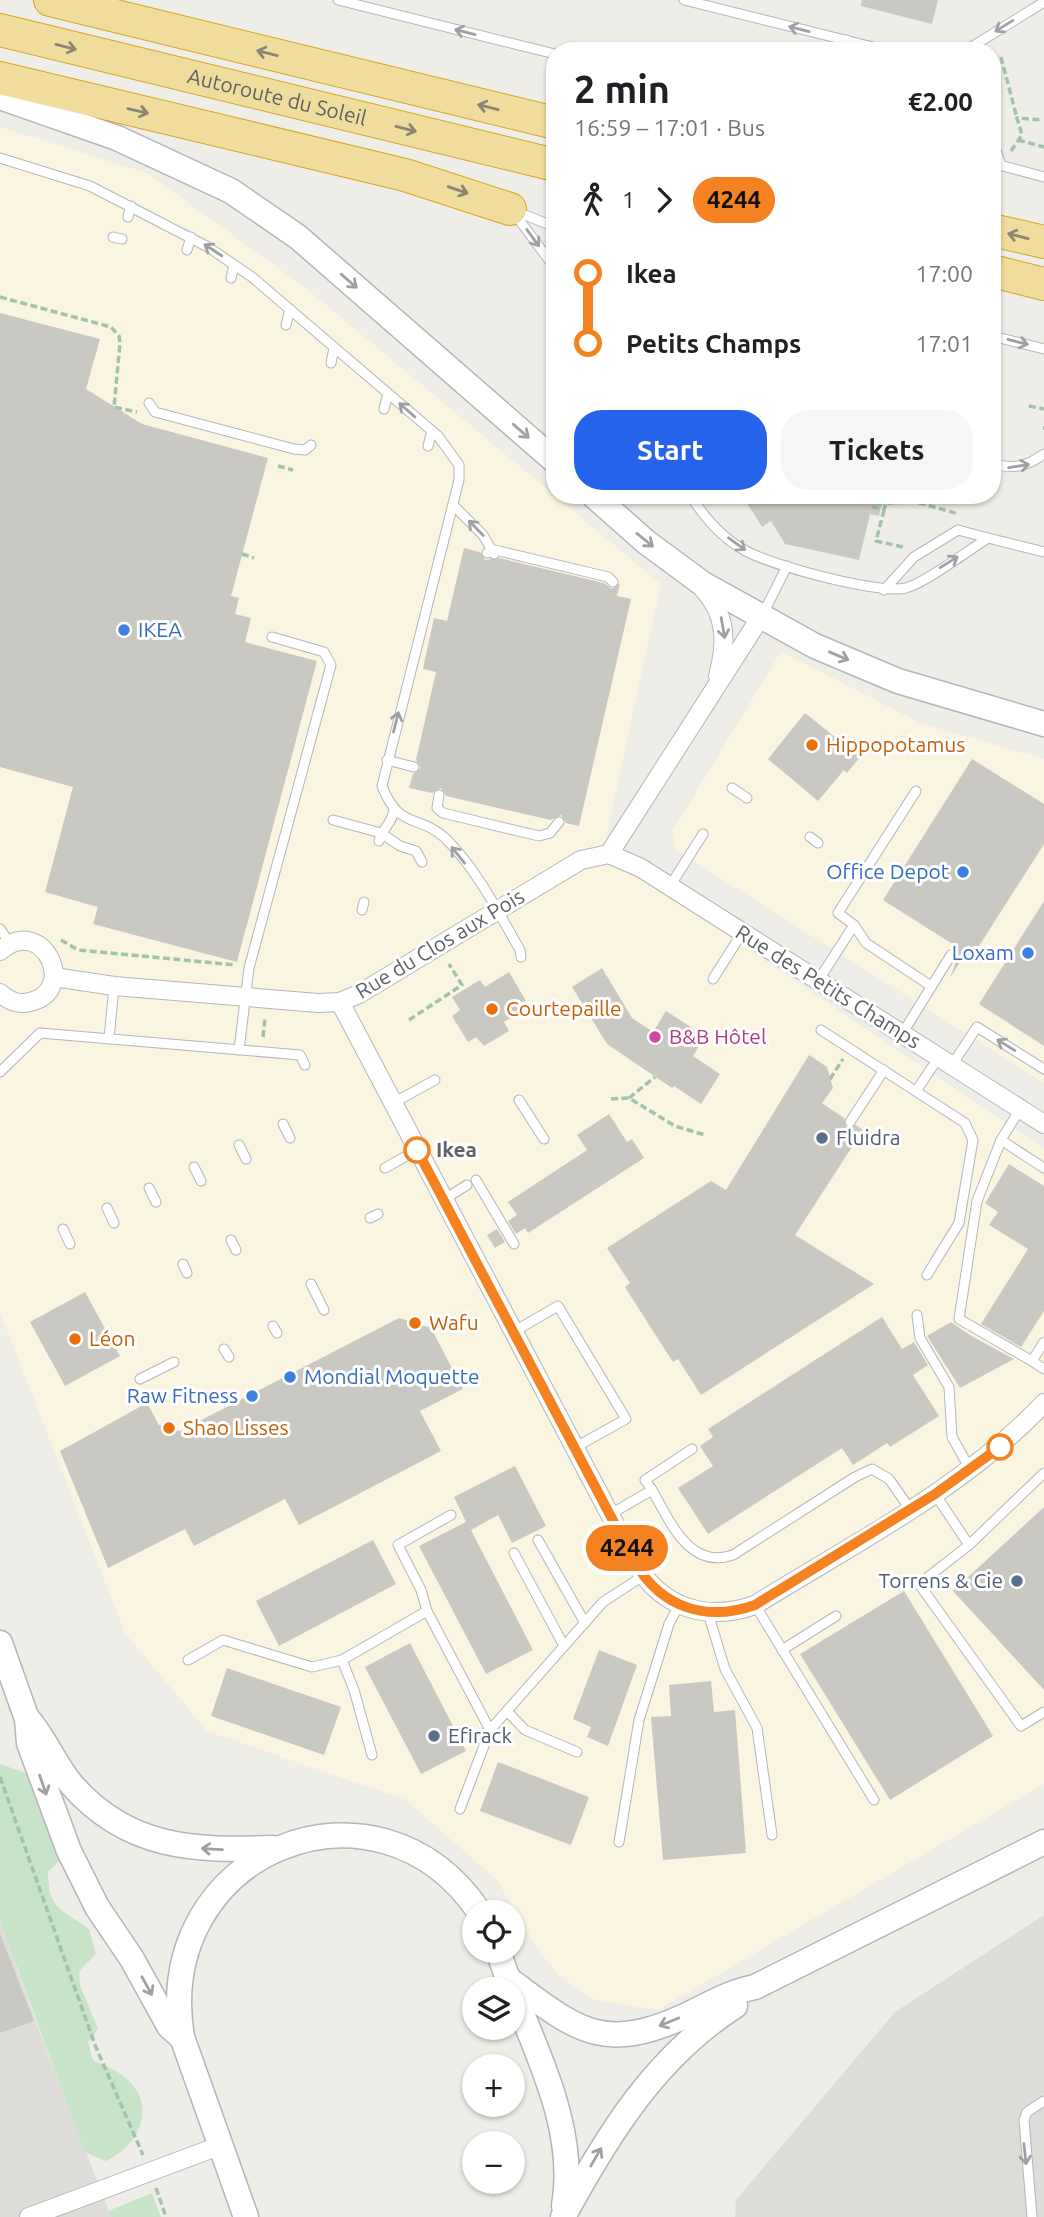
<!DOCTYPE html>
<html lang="en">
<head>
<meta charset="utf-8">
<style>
	:root { --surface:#fff; --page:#f6f6f6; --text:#202124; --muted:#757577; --accent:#2563eb }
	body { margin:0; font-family:Ubuntu,sans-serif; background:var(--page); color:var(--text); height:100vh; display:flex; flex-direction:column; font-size:26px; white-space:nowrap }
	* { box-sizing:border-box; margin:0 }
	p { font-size:23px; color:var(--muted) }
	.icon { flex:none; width:38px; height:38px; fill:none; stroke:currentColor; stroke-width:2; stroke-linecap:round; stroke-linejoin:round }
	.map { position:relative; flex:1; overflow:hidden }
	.details { position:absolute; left:546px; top:42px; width:455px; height:462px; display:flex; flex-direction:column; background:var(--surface); border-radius:28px; box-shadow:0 2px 5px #0004 }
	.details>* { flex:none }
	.badge { padding:0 14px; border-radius:23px; font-size:24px; line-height:46px }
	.fabs { position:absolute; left:462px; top:1900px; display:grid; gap:14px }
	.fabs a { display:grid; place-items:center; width:63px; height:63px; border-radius:50%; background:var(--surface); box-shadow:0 2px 5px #0004; font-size:35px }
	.map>.badge { position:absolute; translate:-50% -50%; box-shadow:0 0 0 4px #fff }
	.legs { display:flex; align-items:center; gap:10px; height:77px; padding:0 28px; font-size:23px }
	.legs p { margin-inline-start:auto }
	.headline { display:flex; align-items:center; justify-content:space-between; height:119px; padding:0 28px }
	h1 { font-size:38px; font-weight:700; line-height:52px }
	.button { display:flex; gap:14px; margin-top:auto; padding:14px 28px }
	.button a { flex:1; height:80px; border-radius:28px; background:var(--accent); color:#fff; font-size:28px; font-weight:700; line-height:80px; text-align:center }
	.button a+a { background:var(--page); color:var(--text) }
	ul { padding:0 28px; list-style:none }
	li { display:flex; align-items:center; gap:24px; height:70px; font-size:26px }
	li i { display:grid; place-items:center; width:10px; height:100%; margin:0 9px; background:currentColor }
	li i::after { content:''; width:18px; height:18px; margin:-9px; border:5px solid; border-radius:50%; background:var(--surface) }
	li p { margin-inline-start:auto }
	li:first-child i { background:linear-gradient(#0000 50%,currentColor 0) }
	li:last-child i { background:linear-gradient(currentColor 50%,#0000 0) }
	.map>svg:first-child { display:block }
</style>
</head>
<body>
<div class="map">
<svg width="1044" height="2217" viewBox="0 0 1044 2217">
	<rect width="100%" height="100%" fill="#efede7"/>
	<!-- commercial -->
	<g fill="#faf5e1">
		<path d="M0,127L147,173L303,286L661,584L603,851L1044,1149V1784L658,2010L595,2000L557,1974L529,1936L497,1880L406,1800L207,1731L125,1633L0,1312Z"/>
		<path d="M781,651L920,723L1044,759V1083L676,850L672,832Z"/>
	</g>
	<!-- industrial -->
	<g fill="#dedcd9">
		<path d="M1044,1915V2217H735L736,2200L895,2012Z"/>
		<path d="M0,1921L36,2022L111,2217H0Z"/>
	</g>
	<!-- green -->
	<g fill="#c7e3c8">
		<path d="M0,1764L28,1774L37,1788L59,1861L48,1872C48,1910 62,1909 89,1929L96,1954L79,1971L80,1985L98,2029L88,2042L93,2060C103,2065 115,2069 123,2076C159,2103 141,2144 106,2161L85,2152L0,1921Z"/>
		<path d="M152,2193L161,2217H111L108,2211Z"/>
	</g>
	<!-- building -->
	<g fill="#cac8c3">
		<path d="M862,0H938L932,24L861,6Z"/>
		<path d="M0,313L100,339L86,389L142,424L268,458L231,596L239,598L235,614L251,618L245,642L317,661L237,962L93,924L98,907L45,892L73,787L0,767Z"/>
		<path d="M742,495H884L879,516L870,514L859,560L785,544L771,521L762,527Z"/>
		<path d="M464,548L480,552L485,560L499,558L604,583L612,589L620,583L617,596L631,599L579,826L566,823L561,815L551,820L446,796L441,788L432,793L409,788L413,774L421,768L416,760L436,672L423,669L425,659L434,618L447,621Z"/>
		<path d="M805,713L860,757L847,773L844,770L818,801L768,759Z"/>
		<path d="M972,759L1044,804V844L972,957L966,953L950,978L958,956L954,945L883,900Z"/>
		<path d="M1044,901V1046L979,1004Z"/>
		<path d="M602,968L632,1018L653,1032L666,1011L705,1036L693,1056L720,1074L701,1104L674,1086L672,1088L607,1044L572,987Z"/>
		<path d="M509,972L526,1001L522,1002L526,1009L504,1022L509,1031L484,1046L476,1037L468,1042L452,1016L460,1010L452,997L480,980L485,987Z"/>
		<path d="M809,1055L827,1067L833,1088L822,1103L844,1118L846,1127L856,1125L863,1130L795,1235L874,1284L701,1395L678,1359L673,1362L658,1339L625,1287L630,1283L607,1248L711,1181L726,1190Z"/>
		<path d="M609,1114L627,1142L632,1139L644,1158L528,1233L525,1228L516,1234L508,1221L517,1215L508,1202L587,1150L577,1135Z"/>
		<path d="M1009,1164L1044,1186V1311L1021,1347L981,1324L1028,1249L989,1225L998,1212L985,1203Z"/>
		<path d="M497,1229L505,1242L495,1248L487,1235Z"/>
		<path d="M85,1292L120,1356L65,1386L30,1322Z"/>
		<path d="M882,1317L902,1349L914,1342L928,1365L913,1375L939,1416L890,1447L887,1443L853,1465L842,1448L708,1534L678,1488L713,1466L700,1446L713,1437L708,1429Z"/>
		<path d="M399,1318L431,1328L463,1389L420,1411L441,1451L299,1525L285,1499L194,1546L185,1529L108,1568L60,1451L147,1403L159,1425L180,1431Z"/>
		<path d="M951,1322L973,1337L1014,1359L960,1388L927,1336Z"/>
		<path d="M515,1466L546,1526L512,1543L498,1515L471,1530L533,1650L486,1674L419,1546L466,1522L454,1497Z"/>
		<path d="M1044,1507V1690L953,1591Z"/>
		<path d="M373,1540L396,1584L279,1646L256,1601Z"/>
		<path d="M904,1591L993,1736L890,1800L800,1654Z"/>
		<path d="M410,1643L466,1751L421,1774L365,1667Z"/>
		<path d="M599,1650L637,1665L608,1746L587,1737L591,1727L573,1719Z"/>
		<path d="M227,1668L341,1707L324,1755L211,1716Z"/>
		<path d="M711,1681L714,1712L735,1710L746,1853L663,1860L651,1717L671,1716L669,1685Z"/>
		<path d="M498,1762L589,1797L571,1845L480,1811Z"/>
		<path d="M0,1934L34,2021L0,2033Z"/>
	</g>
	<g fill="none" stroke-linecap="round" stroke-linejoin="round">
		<!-- service casing -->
		<g stroke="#b4b6ba" stroke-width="11">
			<g id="service">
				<path d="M338,0L555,54"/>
				<path d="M684,0L889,51"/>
				<path d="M829,51L847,40"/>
				<path d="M965,51L1044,2"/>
				<path d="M992,139L1001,165"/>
				<path d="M0,158L90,186L208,247L252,277L438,436L459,465V480L382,786C399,830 419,814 445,838C477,869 498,912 520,950L521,957"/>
				<path d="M992,163L1044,177"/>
				<path d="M515,211L555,227"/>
				<path d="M514,213L555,268"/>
				<path d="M128,217L131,206"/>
				<path d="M113,237L122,239"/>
				<path d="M187,250L191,237"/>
				<path d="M231,278L234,265"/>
				<path d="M286,325L290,309"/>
				<path d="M992,336L1044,349"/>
				<path d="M331,363L334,348"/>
				<path d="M149,403L155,412L294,449L305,450L311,445"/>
				<path d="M384,409L388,394"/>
				<path d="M428,446L432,431"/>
				<path d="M992,464C1014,469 1026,467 1044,454"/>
				<path d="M690,495C704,517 723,539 746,551C774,566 877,594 906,588C925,583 969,550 988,538L1044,552"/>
				<path d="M453,505L483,535L494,554"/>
				<path d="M487,553L495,550L608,577L613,582"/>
				<path d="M884,590L914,557L958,530L988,538"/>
				<path d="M763,614L787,566"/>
				<path d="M387,760L414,767"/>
				<path d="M732,788L747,798"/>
				<path d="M916,791L838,913L854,925L866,943L931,986"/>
				<path d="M439,795L437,808L443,813L539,836L550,833L559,822"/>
				<path d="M333,820L381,833L400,846L416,851L422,862"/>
				<path d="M810,837L818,843"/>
				<path d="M379,841C382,828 393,823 394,809"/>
				<path d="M670,886L703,834"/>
				<path d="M362,910L364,902"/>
				<path d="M0,929L10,943"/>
				<path d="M713,979L742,933"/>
				<path d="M818,981L854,925"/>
				<path d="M821,1030L965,1123L973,1140L959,1223L927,1275"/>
				<path d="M902,1034L951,955"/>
				<path d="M109,1039L114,986"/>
				<path d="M239,1050L249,968L331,665L324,652L272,637"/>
				<path d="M952,1065L977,1027L1044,1069"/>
				<path d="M0,1072L40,1033L300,1055L305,1065"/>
				<path d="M916,1091L939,1057"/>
				<path d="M519,1100L544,1139"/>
				<path d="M393,1103L435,1080"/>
				<path d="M1020,1109L1001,1140L1044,1168"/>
				<path d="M850,1122L884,1070"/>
				<path d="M283,1124L290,1138"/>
				<path d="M1001,1140L977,1201L959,1319L1032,1361"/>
				<path d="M239,1145L246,1159"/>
				<path d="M194,1167L201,1181"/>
				<path d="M385,1168L417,1150"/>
				<path d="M476,1180L514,1244"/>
				<path d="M149,1188L156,1202"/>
				<path d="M443,1200L467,1185"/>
				<path d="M107,1208L114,1223"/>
				<path d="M370,1218L378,1214"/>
				<path d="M63,1229L70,1244"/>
				<path d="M231,1240L236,1250"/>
				<path d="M183,1264L187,1273"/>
				<path d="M311,1284L324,1310"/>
				<path d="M917,1315L920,1338L949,1387L952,1437L970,1469"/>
				<path d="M273,1326L277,1333"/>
				<path d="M513,1332L558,1306L626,1419L574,1448"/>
				<path d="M1044,1342L1032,1361L1044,1369"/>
				<path d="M224,1349L229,1357"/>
				<path d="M140,1379L174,1362"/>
				<path d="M1044,1473L969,1545L919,1584L1021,1726L1044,1712"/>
				<path d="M652,1490L645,1480L692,1449"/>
				<path d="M935,1494L969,1545"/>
				<path d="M609,1515L652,1490C670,1521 689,1570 733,1555L855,1477L872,1469L889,1479L910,1509"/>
				<path d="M538,1540L585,1623"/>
				<path d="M514,1553L564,1646"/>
				<path d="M755,1605L874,1800"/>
				<path d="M427,1611L421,1590L398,1545L451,1515"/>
				<path d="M708,1613L725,1669L757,1728L772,1835"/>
				<path d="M782,1650L836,1616"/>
				<path d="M188,1660L223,1640L312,1667L342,1660L427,1611L490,1730L603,1602L643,1576"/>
				<path d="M342,1660L354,1690L372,1755"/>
				<path d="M507,1711L525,1730L577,1752"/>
				<path d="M460,1809L490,1730"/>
				<path d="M619,1842L639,1720L669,1624L679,1605"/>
				<path d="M1032,2217L1024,2120L1027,2112L1044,2101"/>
			</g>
		</g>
		<!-- minor casing -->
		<g stroke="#b4b6ba" stroke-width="20">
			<g id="minor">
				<path d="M703,589C727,615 727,643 718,676"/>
				<path d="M609,854L762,615"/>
				<path d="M0,951C43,913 79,991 30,1002C18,1005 9,1001 0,993"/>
				<path d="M54,977L114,986L318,1003L340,1002L359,994L581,860L609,854L641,868L1044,1124"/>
				<path d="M340,1002L636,1564C662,1608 707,1622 755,1605C854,1543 963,1489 1044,1403"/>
				<path d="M29,2217L219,2146"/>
			</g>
		</g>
		<!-- secondary casing -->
		<g stroke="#b3b5b9" stroke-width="27">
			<g id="secondary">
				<path d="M0,97L117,138L231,191L298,237L555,461"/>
				<path d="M593,495L646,542L703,584L815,646L898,681L1044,724"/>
				<path d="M0,1643L27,1719L29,1743L69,1851L97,1907L132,1959L169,2026L180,2036"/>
				<path d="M28,1719C46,1740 55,1765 72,1785C128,1849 195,1851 273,1848"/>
				<path d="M498,1951L512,1990"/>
				<path d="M508,1979C574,2027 600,2055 685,2016C708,2005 729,1992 755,1987L1044,1842"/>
				<path d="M513,1991C539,2059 577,2131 564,2206"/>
				<path d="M246,2217L182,2037C151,1852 377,1759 480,1913"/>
				<path d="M563,2217C607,2136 655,2057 735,2006"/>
			</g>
		</g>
		<!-- motorway casing -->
		<g stroke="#d8a41e" stroke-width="34">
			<g id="motorway">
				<path d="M50,0L555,123"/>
				<path id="s1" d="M0,30L555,165"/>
				<path d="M0,78L405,175L510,209"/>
				<path d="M992,230L1044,242"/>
				<path d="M992,271L1044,284"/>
			</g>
		</g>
		<!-- path -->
		<g stroke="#a1c3ac" stroke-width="3.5" stroke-dasharray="7 3.5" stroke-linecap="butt">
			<path d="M1001,57L1017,118"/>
			<path d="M1018,140L1044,147"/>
			<path d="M1011,151L1022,135L1017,118L1043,120"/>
			<path d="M0,297L111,327L119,336L120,343L114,407L137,412"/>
			<path d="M1029,406L1044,409"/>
			<path d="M1043,428H1044"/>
			<path d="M278,466L293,470"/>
			<path d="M886,503L888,495"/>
			<path d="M872,507L884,510L886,503L916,502L959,514"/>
			<path d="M884,510L876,541L903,547"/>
			<path d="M242,554L254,558"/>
			<path d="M61,940L78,950L236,965"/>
			<path d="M409,1020L462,985L449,964"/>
			<path d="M263,1037L265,1018"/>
			<path d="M830,1079L843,1059"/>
			<path d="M629,1098L655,1077"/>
			<path d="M611,1099L629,1098L675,1126L705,1135"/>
			<path d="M0,1777L95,2045L143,2155"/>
			<path d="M156,2188L166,2217"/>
		</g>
		<!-- service -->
		<use href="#service" stroke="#fff" stroke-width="9"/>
		<!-- minor -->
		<use href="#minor" stroke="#fff" stroke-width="18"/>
		<!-- secondary -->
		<use href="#secondary" stroke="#fff" stroke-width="24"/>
		<!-- motorway -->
		<use href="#motorway" stroke="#f0dd9d" stroke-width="32"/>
	</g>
	<!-- one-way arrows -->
	<defs><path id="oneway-shaft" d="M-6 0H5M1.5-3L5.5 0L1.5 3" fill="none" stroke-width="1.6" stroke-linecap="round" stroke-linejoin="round" transform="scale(1.75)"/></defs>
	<g stroke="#9ea0a3">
		<use href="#oneway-shaft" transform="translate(1004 26) rotate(148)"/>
		<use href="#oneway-shaft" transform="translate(799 29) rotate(-166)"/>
		<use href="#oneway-shaft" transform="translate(465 32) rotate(-166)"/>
		<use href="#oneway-shaft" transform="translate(533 238) rotate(54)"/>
		<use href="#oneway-shaft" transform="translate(213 250) rotate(-147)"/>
		<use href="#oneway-shaft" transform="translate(349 281) rotate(41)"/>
		<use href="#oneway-shaft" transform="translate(1018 342) rotate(14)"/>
		<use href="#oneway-shaft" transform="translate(407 410) rotate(-139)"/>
		<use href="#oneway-shaft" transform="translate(521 431) rotate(41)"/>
		<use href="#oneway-shaft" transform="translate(1019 466) rotate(-9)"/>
		<use href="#oneway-shaft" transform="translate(476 528) rotate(-134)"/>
		<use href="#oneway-shaft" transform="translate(645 540) rotate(39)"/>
		<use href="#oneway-shaft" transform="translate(737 544) rotate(36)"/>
		<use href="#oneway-shaft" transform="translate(949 562) rotate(-32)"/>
		<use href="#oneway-shaft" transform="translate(723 628) rotate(80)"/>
		<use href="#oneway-shaft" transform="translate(839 656) rotate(23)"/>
		<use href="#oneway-shaft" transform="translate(396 722) rotate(-76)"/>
		<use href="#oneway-shaft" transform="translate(458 855) rotate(-129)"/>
		<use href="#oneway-shaft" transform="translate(1006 1045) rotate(-148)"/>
		<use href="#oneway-shaft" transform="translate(43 1785) rotate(71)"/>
		<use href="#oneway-shaft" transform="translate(212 1849) rotate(-177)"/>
		<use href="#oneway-shaft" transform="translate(147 1986) rotate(61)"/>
		<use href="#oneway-shaft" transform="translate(669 2022) rotate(158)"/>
		<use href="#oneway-shaft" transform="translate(1025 2154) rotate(84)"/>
		<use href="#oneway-shaft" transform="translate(596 2157) rotate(-60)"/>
	</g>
	<g stroke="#8a8676">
		<use href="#oneway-shaft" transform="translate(66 47) rotate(14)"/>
		<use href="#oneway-shaft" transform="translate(267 53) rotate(-166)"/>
		<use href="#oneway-shaft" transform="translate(488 107) rotate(-166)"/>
		<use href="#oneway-shaft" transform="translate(138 111) rotate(13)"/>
		<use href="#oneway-shaft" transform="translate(406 129) rotate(14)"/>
		<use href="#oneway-shaft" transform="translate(458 190) rotate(19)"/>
		<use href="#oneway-shaft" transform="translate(1018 236) rotate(-166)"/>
	</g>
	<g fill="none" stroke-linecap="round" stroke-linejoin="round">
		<!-- line-1 casing -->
		<g stroke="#fff" stroke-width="16">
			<path id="line-1" d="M417,1150L636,1564C662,1608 707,1622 755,1605L935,1494L1000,1447"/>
		</g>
		<!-- line-1 -->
		<use href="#line-1" stroke="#f58220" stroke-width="10"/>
	</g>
	<!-- markers -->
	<g fill="#3f7fe0" stroke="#fff" stroke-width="2.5">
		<circle cx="124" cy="630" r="7"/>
		<circle cx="963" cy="872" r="7"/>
		<circle cx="1028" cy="953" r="7"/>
		<circle cx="290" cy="1377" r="7"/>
		<circle cx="252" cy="1396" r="7"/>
	</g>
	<g fill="#e8710a" stroke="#fff" stroke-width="2.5">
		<circle cx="812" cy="745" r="7"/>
		<circle cx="492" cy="1009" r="7"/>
		<circle cx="415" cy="1323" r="7"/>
		<circle cx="75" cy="1339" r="7"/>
		<circle cx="169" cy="1428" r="7"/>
	</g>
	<circle fill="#d1479c" stroke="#fff" stroke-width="2.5" cx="655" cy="1037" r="7"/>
	<g fill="#5c6f8a" stroke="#fff" stroke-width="2.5">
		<circle cx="822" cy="1138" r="7"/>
		<circle cx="1017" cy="1581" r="7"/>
		<circle cx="434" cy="1736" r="7"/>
	</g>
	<g fill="#fff" stroke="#f58220" stroke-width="3.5">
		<circle cx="417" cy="1150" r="12"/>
		<circle cx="1000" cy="1447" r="12"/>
	</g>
	<g text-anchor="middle" stroke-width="6" stroke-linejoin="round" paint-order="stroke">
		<!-- street labels -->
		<g font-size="21" fill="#5e6165" stroke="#fff">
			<text dy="7" stroke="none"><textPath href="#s1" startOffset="285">Autoroute du Soleil</textPath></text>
			<text transform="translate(440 944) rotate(-31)" y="7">Rue du Clos aux Pois</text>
			<text transform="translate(828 987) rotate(32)" y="7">Rue des Petits Champs</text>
		</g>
		<!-- shop labels -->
		<g font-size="21" fill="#366cbe" stroke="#fff" text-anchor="end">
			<text x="138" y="637" text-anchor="start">IKEA</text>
			<text x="949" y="879">Office Depot</text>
			<text x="1014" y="960">Loxam</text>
			<text x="304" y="1384" text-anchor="start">Mondial Moquette</text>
			<text x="238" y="1403">Raw Fitness</text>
		</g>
		<!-- food labels -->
		<g font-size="21" fill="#c56008" stroke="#fff" text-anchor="start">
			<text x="826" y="752">Hippopotamus</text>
			<text x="506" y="1016">Courtepaille</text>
			<text x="429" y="1330">Wafu</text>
			<text x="89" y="1346">Léon</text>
			<text x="183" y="1435">Shao Lisses</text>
		</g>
		<!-- hotel labels -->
		<g font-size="21" fill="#b23c85" stroke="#fff" text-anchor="start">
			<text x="669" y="1044">B&amp;B Hôtel</text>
		</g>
		<!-- service labels -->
		<g font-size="21" fill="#4e5e75" stroke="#fff" text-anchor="start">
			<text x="836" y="1145">Fluidra</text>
			<text x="1003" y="1588" text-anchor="end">Torrens &amp; Cie</text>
			<text x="448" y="1743">Efirack</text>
		</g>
		<!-- stop labels -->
		<g font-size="21" font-weight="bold" fill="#5e6165" stroke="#fff" text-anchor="start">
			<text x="436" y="1157">Ikea</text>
		</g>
	</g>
</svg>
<div class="fabs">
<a><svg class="icon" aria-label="locate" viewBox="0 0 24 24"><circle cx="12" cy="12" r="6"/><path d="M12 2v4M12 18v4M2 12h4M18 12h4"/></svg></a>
<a><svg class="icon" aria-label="layers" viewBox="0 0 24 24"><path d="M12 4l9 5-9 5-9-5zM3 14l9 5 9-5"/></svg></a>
<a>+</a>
<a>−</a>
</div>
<b class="badge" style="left:627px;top:1548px;background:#f58220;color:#111">4244</b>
<section class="details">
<div class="headline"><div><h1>2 min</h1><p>16:59 – 17:01 · Bus</p></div><b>€2.00</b></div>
<div class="legs"><svg class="icon" aria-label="walk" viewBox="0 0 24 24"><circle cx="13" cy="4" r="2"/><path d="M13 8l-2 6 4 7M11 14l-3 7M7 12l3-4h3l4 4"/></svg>1<svg class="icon" aria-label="forward" viewBox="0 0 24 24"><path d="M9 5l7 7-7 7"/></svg><b class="badge" style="background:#f58220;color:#111">4244</b></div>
<ul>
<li><i style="color:#f58220"></i><b>Ikea</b><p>17:00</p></li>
<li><i style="color:#f58220"></i><b>Petits Champs</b><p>17:01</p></li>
</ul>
<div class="button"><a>Start</a><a>Tickets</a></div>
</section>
</div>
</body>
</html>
